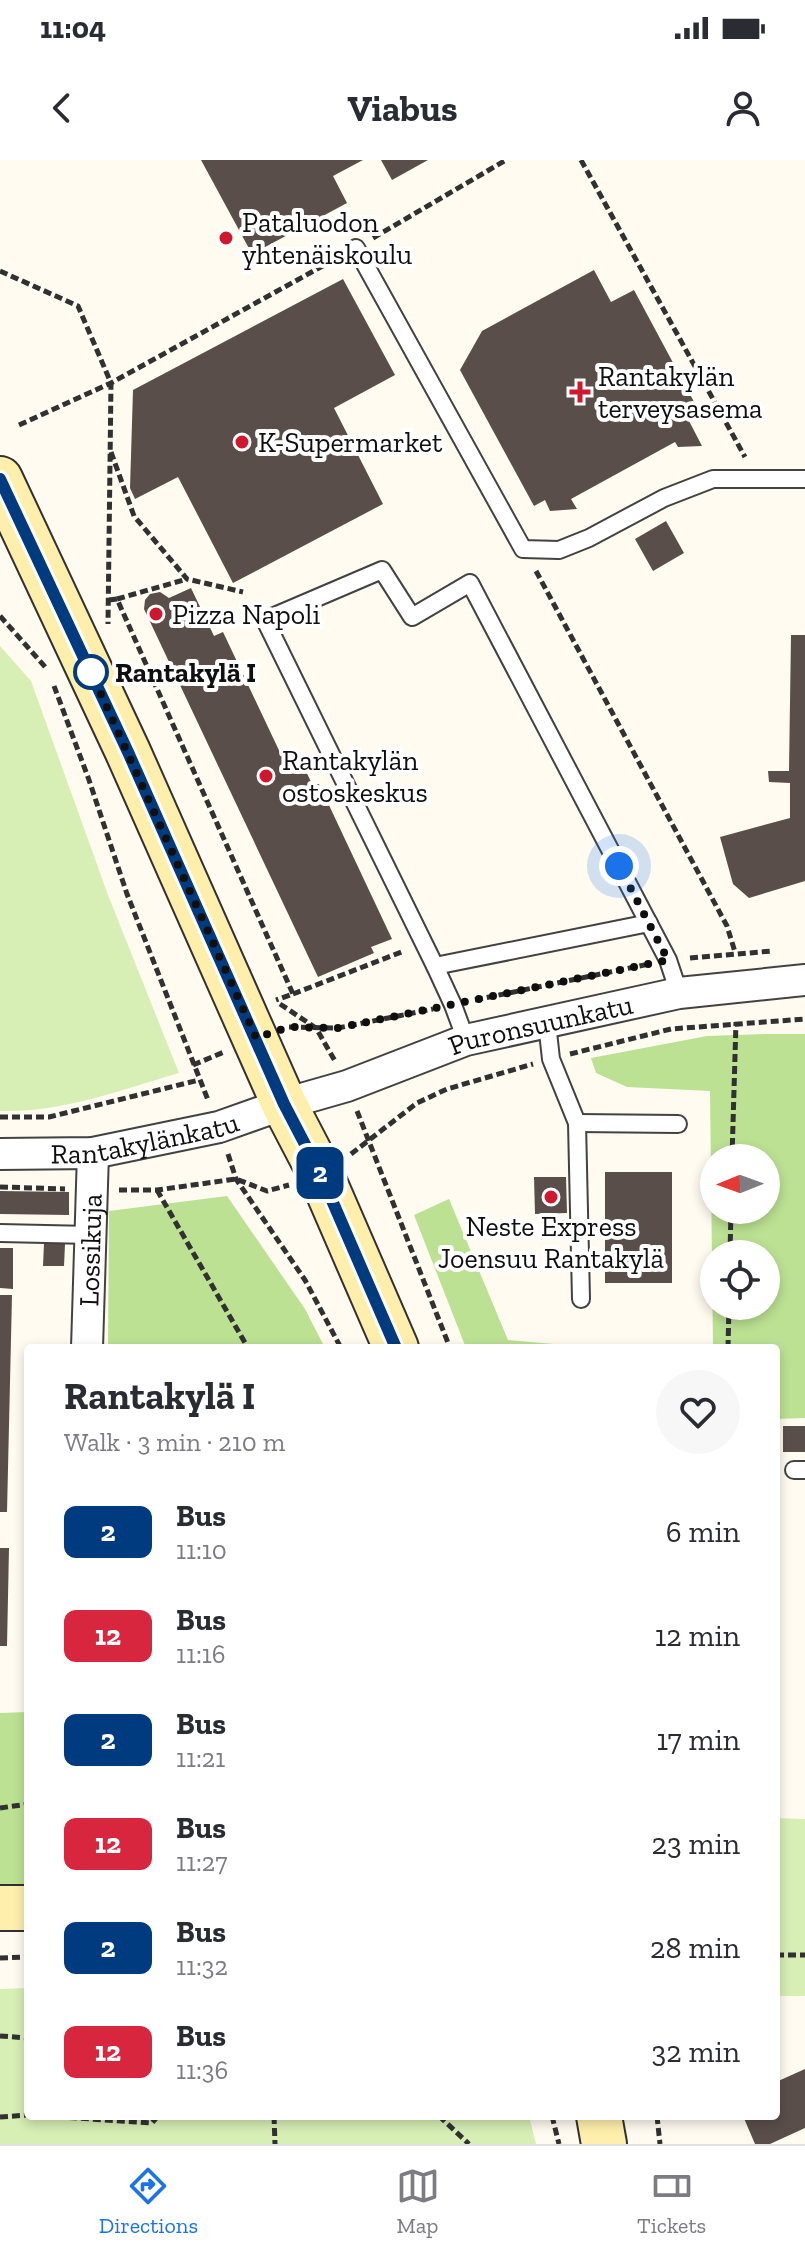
<!DOCTYPE html>
<html lang="en">
<head>
<meta charset="utf-8">
<style>
	:root { --surface:#fff; --page:#f7f7f7; --text:#2b2b33; --muted:#7c7c81; --line:#e1e1e2; --accent:#1a73e8 }
	body { margin:0; font-family:"Zilla Slab",serif; background:var(--page); color:var(--text); height:100vh; display:flex; flex-direction:column; font-size:30px; white-space:nowrap }
	* { box-sizing:border-box; margin:0 }
	p { font-size:26px; color:var(--muted) }
	.icon { flex:none; width:44px; height:44px; fill:none; stroke:currentColor; stroke-width:2; stroke-linecap:round; stroke-linejoin:round }
	.map { position:relative; flex:1; overflow:hidden }
	.drawer { position:absolute; left:24px; top:1184px; width:756px; height:776px; display:flex; flex-direction:column; background:var(--surface); border-radius:8px; box-shadow:0 4px 12px #0003 }
	.drawer>* { flex:none }
	.badge { padding:0 16px; border-radius:12px; font-size:28px; line-height:52px }
	.needle { width:52px; rotate:269deg }
	.controls { position:absolute; left:700px; top:984px; display:grid; gap:16px }
	.controls a { display:grid; place-items:center; width:80px; height:80px; border-radius:50%; background:var(--surface); box-shadow:0 4px 12px #0003; font-size:40px }
	.you { position:absolute; width:40px; height:40px; margin:-20px; border:6px solid #fff; border-radius:50%; background:#1a73e8; box-shadow:0 0 0 12px #1a73e833 }
	.map>.badge { position:absolute; translate:-50% -50%; box-shadow:0 0 0 4px #fff }
	.round { display:grid; place-items:center; flex:none; width:84px; height:84px; border-radius:42px; background:var(--page) }
	.overview { display:flex; align-items:center; justify-content:space-between; height:136px; padding:0 40px }
	h1 { font-size:38px; font-weight:700; line-height:60px }
	ul { padding:0; list-style:none }
	li { display:flex; align-items:center; gap:24px; height:104px; padding:0 40px }
	li div { flex:1 }
	li b { display:block; font-size:30px }
	li em { font-style:normal }
	li .badge { min-width:88px; font-weight:700; text-align:center }
	.status { display:flex; justify-content:space-between; align-items:center; height:56px; padding:0 40px; background:var(--surface); direction:ltr }
	.status svg { height:22px; fill:currentColor }
	header { display:flex; justify-content:space-between; align-items:center; height:104px; padding:0 40px; background:var(--surface); font-size:36px; font-weight:700 }
	.tabs { display:flex; justify-content:space-around; align-items:center; height:112px; border-top:2px solid var(--line); background:var(--surface); font-size:22px; color:var(--muted) }
	.tabs a { display:grid; justify-items:center; gap:4px }
	.tabs .current { color:var(--accent) }
	.map>svg:first-child { display:block }
</style>
</head>
<body>
<div class="status"><b>11:04</b><svg viewBox="0 0 49 12"><path d="M0 12V9h3v3zM5 12V6h3v6zM10 12V3h3v9zM15 12V0h3v12zM26 1h20v11H26zM47 4h2v5h-2z"/></svg></div>
<header><svg class="icon" aria-label="back" viewBox="0 0 24 24"><path d="M15 5l-7 7 7 7"/></svg>Viabus<svg class="icon" aria-label="person" viewBox="0 0 24 24"><circle cx="12" cy="8" r="4"/><path d="M4 21q1-7 8-7t8 7"/></svg></header>
<div class="map">
<svg width="805" height="1984" viewBox="0 0 805 1984">
	<rect width="100%" height="100%" fill="#fffbf1"/>
	<!-- green -->
	<g fill="#d7eeb5">
		<path d="M0,486L31,521L108,735L179,913C121,930 61,953 0,951Z"/>
		<path d="M776,1658L805,1659V1836H776Z"/>
		<path d="M28,1828V1956H529L536,1984H0V1829Z"/>
	</g>
	<!-- forest -->
	<g fill="#bce193" fill-rule="evenodd">
		<path d="M766,874H805V1258L776,1259V1188H713L710,931L627,927L596,913L591,898L707,876ZM766,998V1050H714V998ZM766,1094V1146H714V1094Z"/>
		<path d="M227,1036L305,1149L325,1188H108L109,1051Z"/>
		<path d="M449,1039L508,1180L599,1188H466L414,1055Z"/>
		<path d="M28,1552V1735L0,1736V1553Z"/>
	</g>
	<!-- building -->
	<g fill="#594e4a">
		<path d="M201,0H363L333,16L347,43L252,94Z"/>
		<path d="M381,0H428L392,20Z"/>
		<path d="M594,110L611,142L634,130L700,253L688,259L702,286L678,287L675,282L571,339L577,349L550,351L545,340L534,346L460,210L482,171Z"/>
		<path d="M343,119L395,215L334,248L383,344L233,423L178,317L135,339L130,328L133,230Z"/>
		<path d="M666,361L684,393L653,411L635,379Z"/>
		<path d="M191,428L214,476L223,472L285,603L292,600L296,608L303,605L313,626L319,624L392,779L371,787L374,793L318,817L144,449L145,440L150,434L160,432L169,438Z"/>
		<path d="M791,475H805V721L749,738L733,724L720,677L790,658V623L769,622L768,611H789Z"/>
		<rect x="605" y="1012" width="67" height="111"/>
		<path d="M534,1017H566L567,1053L535,1054Z"/>
		<path d="M0,1031L69,1032V1055L0,1054Z"/>
		<path d="M44,1083L65,1084L64,1106H43Z"/>
		<path d="M0,1088H13V1129L0,1128Z"/>
		<path d="M0,1135H12L7,1352H0Z"/>
		<rect x="783" y="1266" width="22" height="26"/>
		<path d="M0,1388H9L7,1486H0Z"/>
		<path d="M805,1909V1968L770,1984H755L743,1956H776V1922Z"/>
	</g>
	<g fill="none" stroke-linecap="round" stroke-linejoin="round">
		<!-- service casing -->
		<g stroke="#424242" stroke-width="20">
			<g id="service">
				<path d="M356,88L523,389L559,390L589,378L664,338L713,319H805"/>
				<path d="M435,806L649,763"/>
				<path d="M547,863L551,899L577,963L581,1139"/>
				<path d="M466,880L453,845L435,806L265,460L382,410L412,457L470,423L668,800L679,833"/>
				<path d="M577,963L678,964"/>
				<path d="M0,1073L91,1075"/>
				<path d="M794,1310H805"/>
			</g>
		</g>
		<!-- minor casing -->
		<g stroke="#424242" stroke-width="34">
			<g id="minor">
				<path id="s1" d="M0,994L93,993L219,967L284,944L347,926L466,880L679,833L805,820"/>
				<path id="s2" d="M87,1188L93,993"/>
			</g>
		</g>
		<!-- secondary casing -->
		<g stroke="#313131" stroke-width="48">
			<g id="secondary">
				<path d="M0,319L128,592L284,944L321,1015L396,1188"/>
				<path d="M0,1748H28"/>
				<path d="M599,1956L604,1984"/>
			</g>
		</g>
		<!-- path -->
		<g stroke="#313131" stroke-width="5" stroke-dasharray="8 4" stroke-linecap="butt">
			<path d="M581,0L745,297"/>
			<path d="M373,78L506,0"/>
			<path d="M0,111L78,146L111,223L108,464"/>
			<path d="M19,265L111,223L337,98"/>
			<path d="M111,292L134,356L187,419L243,432"/>
			<path d="M536,411L727,766L735,792"/>
			<path d="M117,439L187,419"/>
			<path d="M109,440L117,439L293,834L276,840"/>
			<path d="M0,456L47,509"/>
			<path d="M54,526L89,620L127,734L208,940"/>
			<path d="M690,798L772,791"/>
			<path d="M293,834L404,791"/>
			<path d="M475,840L649,804"/>
			<path d="M280,844L316,868L335,901"/>
			<path d="M289,867L338,868L433,849"/>
			<path d="M570,894L671,869L805,859"/>
			<path d="M193,905L224,892"/>
			<path d="M357,951L450,1188"/>
			<path d="M0,957H49L199,920"/>
			<path d="M228,994L236,1019L305,1120L341,1188"/>
			<path d="M351,994L417,943L447,929L533,904"/>
			<path d="M732,998L736,862"/>
			<path d="M0,1027L65,1029"/>
			<path d="M119,1030H157L236,1019L267,1031L289,1025"/>
			<path d="M157,1030L248,1188"/>
			<path d="M730,1094L731,1050"/>
			<path d="M728,1188L729,1146"/>
			<path d="M0,1648L28,1644"/>
			<path d="M776,1795H805"/>
			<path d="M0,1798L28,1797"/>
			<path d="M0,1876L28,1878"/>
			<path d="M45,1956L152,1963L158,1956"/>
			<path d="M274,1956L275,1984"/>
			<path d="M439,1956L469,1984"/>
			<path d="M552,1956L559,1984"/>
			<path d="M657,1956L660,1984"/>
			<path d="M0,1957L28,1955"/>
		</g>
		<!-- service -->
		<use href="#service" stroke="#fff" stroke-width="16"/>
		<!-- minor -->
		<use href="#minor" stroke="#fff" stroke-width="30"/>
		<!-- secondary -->
		<use href="#secondary" stroke="#ffefac" stroke-width="44"/>
	</g>
	<g fill="none" stroke-linecap="round" stroke-linejoin="round">
		<!-- line casing -->
		<g stroke="#fff" stroke-width="18">
			<path id="line" d="M0,319L128,592L284,944L321,1015L396,1188"/>
		</g>
		<!-- line -->
		<use href="#line" stroke="#003b80" stroke-width="12"/>
		<!-- walk -->
		<path stroke="#0f0f0f" stroke-width="8" stroke-dasharray="0 14.4" d="M91,512L90,510L256,878L289,867L338,868L668,800L619,706"/>
	</g>
	<!-- markers -->
	<g fill="#cf172e" stroke="#fff" stroke-width="3">
		<circle cx="226" cy="78" r="8"/>
		<path d="M576 220h8v8h8v8h-8v8h-8v-8h-8v-8h8z"/>
		<circle cx="242" cy="282" r="8"/>
		<circle cx="156" cy="454" r="8"/>
		<circle cx="266" cy="616" r="8"/>
		<circle cx="551" cy="1037" r="8"/>
	</g>
	<circle fill="#fff" stroke="#003b80" stroke-width="4" cx="91" cy="512" r="16"/>
	<g text-anchor="middle" stroke-width="8" stroke-linejoin="round" paint-order="stroke">
		<!-- poi labels -->
		<g font-size="28" fill="#0f0f0f" stroke="#fff" text-anchor="start">
			<text x="242" y="72">Pataluodon<tspan x="242" dy="32">yhtenäiskoulu</tspan></text>
			<text x="598" y="226">Rantakylän<tspan x="598" dy="32">terveysasema</tspan></text>
			<text x="258" y="292">K-Supermarket</text>
			<text x="172" y="464">Pizza Napoli</text>
			<text x="282" y="610">Rantakylän<tspan x="282" dy="32">ostoskeskus</tspan></text>
			<text x="551" y="1076" text-anchor="middle">Neste Express<tspan x="551" dy="32">Joensuu Rantakylä</tspan></text>
		</g>
		<!-- stop labels -->
		<g font-size="28" font-weight="bold" fill="#0f0f0f" stroke="#fff" text-anchor="start">
			<text x="115" y="522">Rantakylä I</text>
		</g>
		<!-- street labels -->
		<g font-size="28" fill="#0f0f0f" stroke="#fff">
			<text dy="10" stroke="none"><textPath href="#s1" startOffset="560">Puronsuunkatu</textPath></text>
			<text dy="10" stroke="none"><textPath href="#s1" startOffset="146">Rantakylänkatu</textPath></text>
			<text dy="10" stroke="none"><textPath href="#s2" startOffset="98">Lossikuja</textPath></text>
		</g>
	</g>
</svg>
<div class="controls">
<a><svg class="needle" viewBox="-14 -14 28 28"><path d="M0-13l5 13h-10z" fill="#e53935"/><path d="M0 13l5-13h-10z" fill="#7c7c81"/></svg></a>
<a><svg class="icon" aria-label="locate" viewBox="0 0 24 24"><circle cx="12" cy="12" r="6"/><path d="M12 2v4M12 18v4M2 12h4M18 12h4"/></svg></a>
</div>
<div class="you" style="left:619px;top:706px"></div>
<b class="badge" style="left:320px;top:1013px;background:#003b80;color:#fff">2</b>
<section class="drawer">
<div class="overview"><div><h1>Rantakylä I</h1><p>Walk · 3 min · 210 m</p></div><a class="round"><svg class="icon" aria-label="heart" viewBox="0 0 24 24"><path d="M12 20l-8-8c-3-5 5-10 8-4 3-6 11-1 8 4z"/></svg></a></div>
<ul>
<li><span class="badge" style="background:#003b80;color:#fff">2</span><div><b>Bus</b><p>11:10</p></div><em>6 min</em></li>
<li><span class="badge" style="background:#d7263d;color:#fff">12</span><div><b>Bus</b><p>11:16</p></div><em>12 min</em></li>
<li><span class="badge" style="background:#003b80;color:#fff">2</span><div><b>Bus</b><p>11:21</p></div><em>17 min</em></li>
<li><span class="badge" style="background:#d7263d;color:#fff">12</span><div><b>Bus</b><p>11:27</p></div><em>23 min</em></li>
<li><span class="badge" style="background:#003b80;color:#fff">2</span><div><b>Bus</b><p>11:32</p></div><em>28 min</em></li>
<li><span class="badge" style="background:#d7263d;color:#fff">12</span><div><b>Bus</b><p>11:36</p></div><em>32 min</em></li>
</ul>
</section>
</div>
<nav class="tabs">
<a class="current"><svg class="icon" aria-label="directions" viewBox="0 0 24 24"><path d="M12 3l9 9-9 9-9-9zM9 14v-3h6M13 9l2 2-2 2"/></svg>Directions</a>
<a><svg class="icon" aria-label="map" viewBox="0 0 24 24"><path d="M3 6l6-2 6 2 6-2v14l-6 2-6-2-6 2zM9 4v14M15 6v14"/></svg>Map</a>
<a><svg class="icon" aria-label="tickets" viewBox="0 0 24 24"><path d="M3 7h18v10H3zM15 7v10"/></svg>Tickets</a>
</nav>
</body>
</html>
